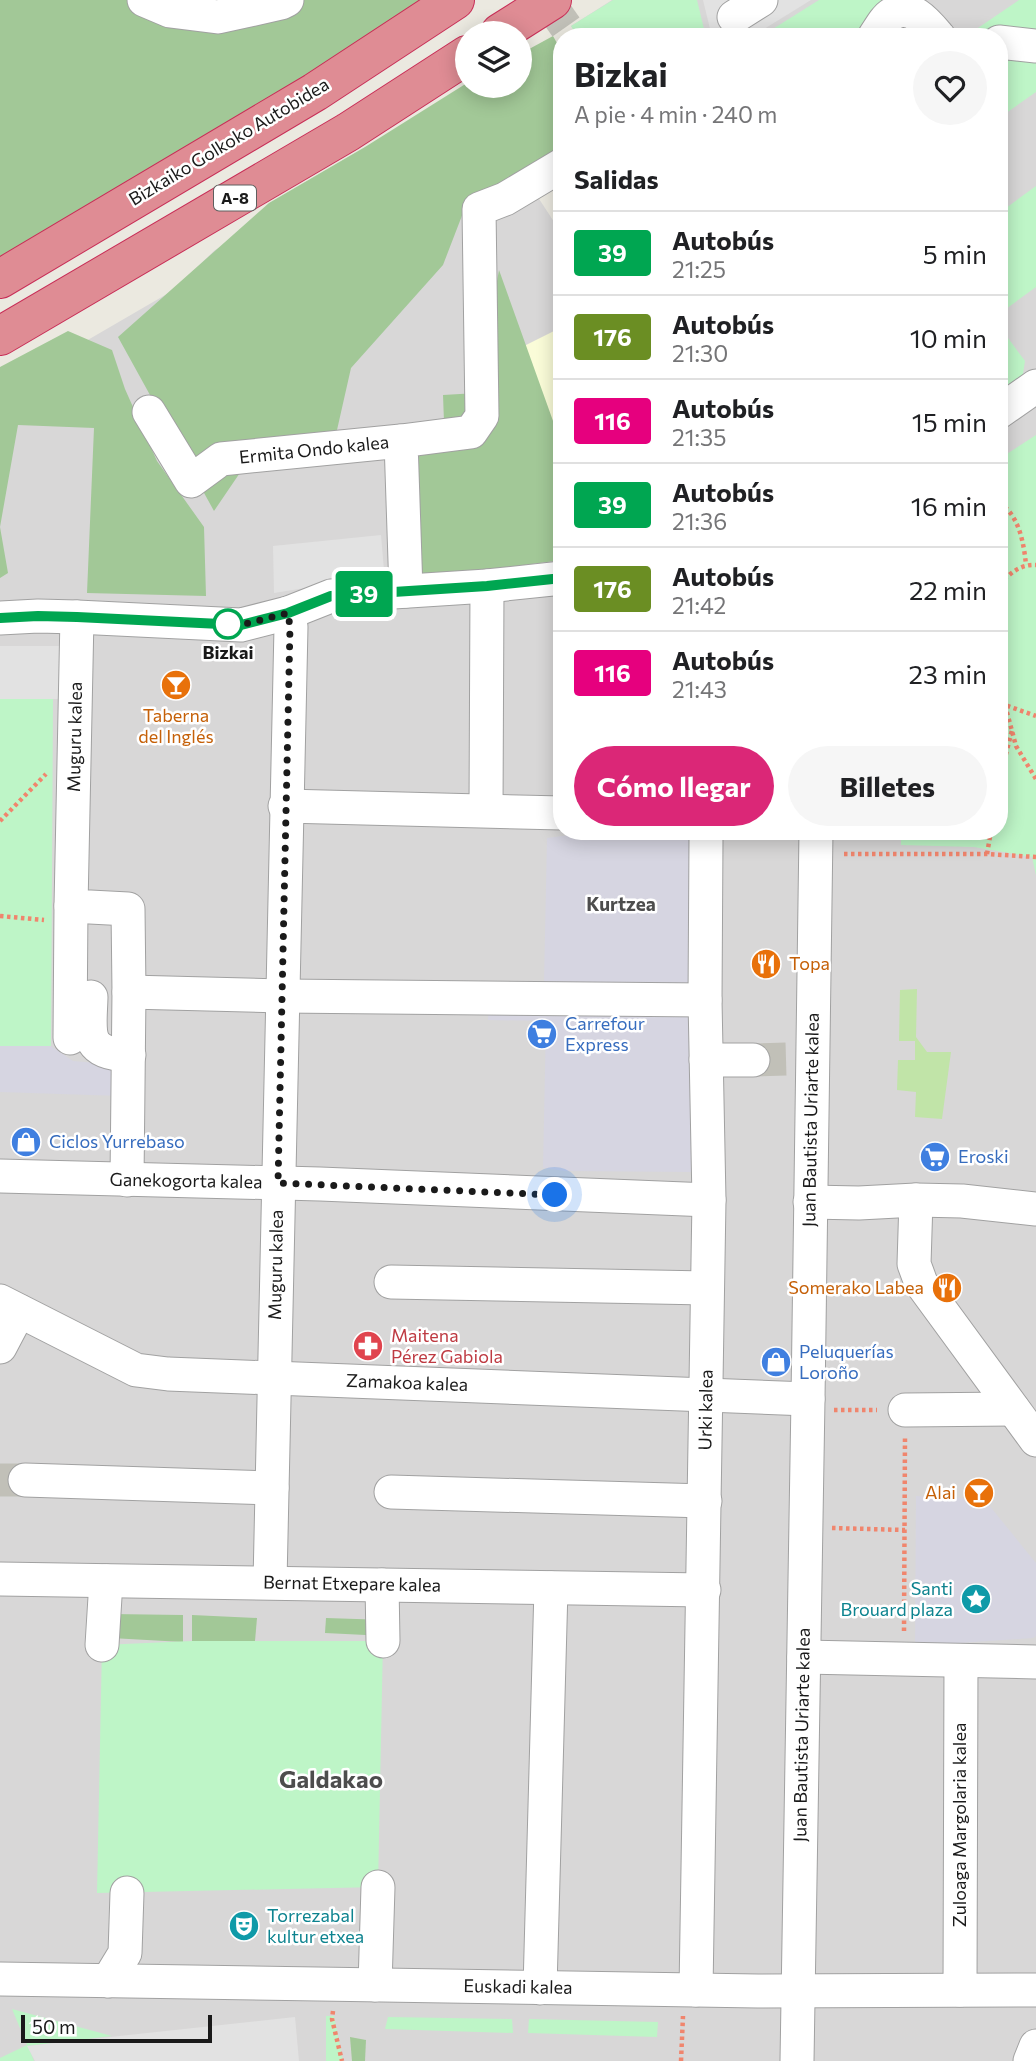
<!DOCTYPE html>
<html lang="es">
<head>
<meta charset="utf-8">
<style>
	:root { --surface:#fff; --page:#f6f6f6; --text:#202124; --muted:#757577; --line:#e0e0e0; --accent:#db2777 }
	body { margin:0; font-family:Commissioner,sans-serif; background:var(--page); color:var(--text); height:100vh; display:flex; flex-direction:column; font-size:26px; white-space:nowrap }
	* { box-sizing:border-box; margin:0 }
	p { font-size:23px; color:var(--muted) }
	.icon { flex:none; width:38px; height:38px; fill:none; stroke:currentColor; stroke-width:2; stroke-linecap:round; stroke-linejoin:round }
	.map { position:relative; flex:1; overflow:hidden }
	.drawer { position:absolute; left:553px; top:28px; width:455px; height:812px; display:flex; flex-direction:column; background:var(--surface); border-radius:28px; box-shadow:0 4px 18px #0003 }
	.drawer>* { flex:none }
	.badge { padding:0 14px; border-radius:5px; font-size:24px; line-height:46px }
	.controls { position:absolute; left:455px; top:21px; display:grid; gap:14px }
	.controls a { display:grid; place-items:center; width:77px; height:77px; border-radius:50%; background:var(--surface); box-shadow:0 4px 18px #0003; font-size:35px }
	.scale { position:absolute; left:21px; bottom:18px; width:191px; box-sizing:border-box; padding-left:7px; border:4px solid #1a1a1a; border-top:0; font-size:19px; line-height:24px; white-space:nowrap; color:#1a1a1a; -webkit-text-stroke:5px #fff; paint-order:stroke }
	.you { position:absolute; width:35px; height:35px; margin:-18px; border:5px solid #fff; border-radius:50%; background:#1a73e8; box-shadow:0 0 0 10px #1a73e833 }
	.map>.badge { position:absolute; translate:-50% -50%; box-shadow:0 0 0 4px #fff }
	h2 { padding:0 21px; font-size:26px; line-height:63px }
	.round { display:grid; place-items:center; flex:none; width:74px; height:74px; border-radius:37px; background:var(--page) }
	.head { display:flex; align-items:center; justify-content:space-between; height:119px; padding:0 21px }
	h1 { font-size:33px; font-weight:700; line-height:52px }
	.button { display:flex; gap:14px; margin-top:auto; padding:14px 21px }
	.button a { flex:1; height:80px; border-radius:42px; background:var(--accent); color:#fff; font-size:28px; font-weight:700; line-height:80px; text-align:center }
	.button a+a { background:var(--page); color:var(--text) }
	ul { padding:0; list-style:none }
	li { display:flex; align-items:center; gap:21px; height:84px; padding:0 21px; border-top:2px solid var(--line) }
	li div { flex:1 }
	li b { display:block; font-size:26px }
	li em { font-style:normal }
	li .badge { min-width:77px; font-weight:700; text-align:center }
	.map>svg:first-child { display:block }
</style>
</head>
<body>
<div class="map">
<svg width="1036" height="2061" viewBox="0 0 1036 2061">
	<rect width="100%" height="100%" fill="#ebe9e0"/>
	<!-- residential -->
	<path fill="#d8d7d7" d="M612,0H1036V2061H0V401L86,341L172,291L215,250L306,198L505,147L562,234V831H999V37H578L571,26Z"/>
	<!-- education -->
	<path fill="#fafcd8" d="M562,327V454L514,351Z"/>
	<!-- grass -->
	<path fill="#c1e4a8" d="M917,989L916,1037L927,1052H951L942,1119L915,1117L916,1092L897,1090L898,1060H915V1041H899L900,990Z"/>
	<!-- forest -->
	<g fill="#a2c897">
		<path d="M0,0H451L0,279Z"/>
		<path d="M553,36L562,52V150L468,200L443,265L351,368L337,430L250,458L214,511L118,337L269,203L365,147L467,83V86H520V54Z"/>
		<path d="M499,270L562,446V560L413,580L412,449L444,422L443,395L477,393Z"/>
		<path d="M68,331L112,350L125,389L157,461L204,527L206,596L87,593L94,428L18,425L0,527L8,573L0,578V367Z"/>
		<path d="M111,1614L183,1615V1642L111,1638Z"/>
		<path d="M192,1615L257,1618L255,1641H192Z"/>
		<path d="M326,1618L387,1620L386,1636L325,1633Z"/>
		<path d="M350,2037L366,2040L365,2061H352Z"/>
	</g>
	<!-- park -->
	<g fill="#bef5c7">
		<path d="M613,0H697L706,37H578L571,26Z"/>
		<path d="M819,0H924L935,33L975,30L1019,0H1036V92L999,118V37H827L836,29L825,37H760Z"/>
		<path d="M1036,186V287L999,314V213Z"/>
		<path d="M999,326L1025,361L1022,380L999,390Z"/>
		<path d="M1036,435V875L1032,857L974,847L901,845V831H999V459Z"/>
		<path d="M0,699H53L51,1046H0Z"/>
		<path d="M192,1641H383L378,1887L97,1893L102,1645Z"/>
		<path d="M12,2009L112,2036L28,2046L34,2061H0V2058L27,2045Z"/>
		<path d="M326,2016H334L343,2061H326Z"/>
		<path d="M388,2017L512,2019L513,2033L385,2029Z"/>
		<path d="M529,2019L658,2022L657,2037L528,2033Z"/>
	</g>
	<!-- parking -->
	<g fill="#e2e2e2">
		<path d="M703,0H811L751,37H712Z"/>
		<path d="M381,535L385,582L305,588L274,593L273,546Z"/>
		<path d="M0,646H61L60,699H0Z"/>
		<path d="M295,2017L299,2061H35L27,2046Z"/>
	</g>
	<!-- plaza -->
	<g fill="#d6d5e1">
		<path d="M570,835L696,837L692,1172L565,1171L543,1168L546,1021L488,1020L490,982H544L547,838Z"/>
		<path d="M0,1046H51L73,1061L108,1064L116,1068L120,1096L0,1092Z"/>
		<path d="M916,1496L984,1499L1036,1563V1636L1033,1638L915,1646Z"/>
	</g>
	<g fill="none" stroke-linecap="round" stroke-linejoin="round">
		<!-- minor-tunnel -->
		<g stroke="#c1c0b8" stroke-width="33" stroke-dasharray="33 17" stroke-linecap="butt">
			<path d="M547,0L573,37"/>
			<path d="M753,1060L788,1059"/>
			<path d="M0,1480H25"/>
		</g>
		<!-- minor casing -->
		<g stroke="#a1a1a1" stroke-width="35">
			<g id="minor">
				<path d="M144,0L170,11L218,17L281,3L287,0"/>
				<path d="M734,17L761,0"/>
				<path d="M874,37C879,30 885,18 892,14C911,2 928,24 939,37"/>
				<path d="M999,42L1036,46"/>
				<path d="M149,412L191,481L221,459L401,441"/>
				<path d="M999,412L1036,386"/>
				<path d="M406,591L401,441L471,432L482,416L479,209L505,199L562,165"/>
				<path d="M77,617L71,906L128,909L129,992L127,1180"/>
				<path d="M0,618L38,616L77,617L241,625L288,613L331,596L487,586L562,578"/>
				<path d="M285,806L562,813"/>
				<path d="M486,810L487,586"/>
				<path d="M129,992L282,996L705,1000"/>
				<path d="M91,997C90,1033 83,1054 129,1055"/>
				<path d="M70,1038L71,906"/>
				<path d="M706,1060H753"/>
				<path d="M0,1176L320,1184L709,1200"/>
				<path d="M916,1200L914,1264L921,1283L1036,1440"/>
				<path d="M810,1202L859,1203L916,1200L962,1201L1036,1209"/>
				<path d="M391,1282L707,1288"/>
				<path d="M0,1301L136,1370L168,1374L808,1399"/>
				<path d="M0,1347L19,1311"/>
				<path d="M905,1410L1013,1409"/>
				<path d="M25,1480L272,1488"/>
				<path d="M391,1492L705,1501"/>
				<path d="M0,1579L704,1590"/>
				<path d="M270,1582L291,627L288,613"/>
				<path d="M382,1585L383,1641"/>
				<path d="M102,1645L106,1581"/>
				<path d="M804,1657L1036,1662"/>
				<path d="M0,1979L758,1991L1036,1990"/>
				<path d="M108,1981L125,1953L127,1893"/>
				<path d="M375,1985L378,1887"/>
				<path d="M540,1988L551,1588"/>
				<path d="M696,1990L709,1200L705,1000L706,838L704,831"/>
				<path d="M960,1990L961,1661"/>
				<path d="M797,2061L808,1399L816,831"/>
				<path d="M1030,2061L1036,2046"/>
			</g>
		</g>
		<!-- highway casing -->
		<g stroke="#c82e57" stroke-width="40">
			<g id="highway">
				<path d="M500,33L552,0"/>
				<path d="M0,279L315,92L455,0"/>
				<path d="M0,336L348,132L467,55"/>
			</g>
		</g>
		<!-- path -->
		<g stroke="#f0856d" stroke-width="4.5" stroke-dasharray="3.5 3.5" stroke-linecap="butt">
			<path d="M999,503C1019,514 1024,544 1026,565"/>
			<path d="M999,584C1011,573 1020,564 1036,565"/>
			<path d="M999,687L1005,705L1036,716"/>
			<path d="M999,708L1005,705L1016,746L1036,779"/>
			<path d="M999,782L1012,730"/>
			<path d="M0,821L46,774"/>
			<path d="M844,854H987L1036,857"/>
			<path d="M987,854L991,831"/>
			<path d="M0,916L44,920"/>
			<path d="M834,1410H877"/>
			<path d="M832,1528L905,1530"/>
			<path d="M904,1631L905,1436"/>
			<path d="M333,2011L332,2019L342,2061"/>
			<path d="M681,2061L683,2016"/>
		</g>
		<!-- minor -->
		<use href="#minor" stroke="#fff" stroke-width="33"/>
		<!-- highway -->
		<use href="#highway" stroke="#df8c94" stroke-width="38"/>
	</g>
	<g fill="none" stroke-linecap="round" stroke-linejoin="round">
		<!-- line casing -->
		<g stroke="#fff" stroke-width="16">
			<path id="line" d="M0,618L38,616L77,617L241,625L288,613L331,596L487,586L562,578"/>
		</g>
		<!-- line -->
		<use href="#line" stroke="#00a651" stroke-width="10"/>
		<!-- walk -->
		<path stroke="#1a1a1a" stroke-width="7" stroke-dasharray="0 12.6" d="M228,624H219L241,625L288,613L290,627L278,1183L555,1195"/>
	</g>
	<!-- icons -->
	<defs>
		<g id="bar-disc" transform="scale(1.575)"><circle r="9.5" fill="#e8710a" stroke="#fff"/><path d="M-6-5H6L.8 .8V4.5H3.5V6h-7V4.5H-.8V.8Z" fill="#fff"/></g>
		<g id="restaurant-disc" transform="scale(1.575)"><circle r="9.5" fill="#e8710a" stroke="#fff"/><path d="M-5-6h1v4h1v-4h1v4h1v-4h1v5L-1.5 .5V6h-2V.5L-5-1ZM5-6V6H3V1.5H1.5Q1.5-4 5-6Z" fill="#fff"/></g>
		<g id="supermarket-disc" transform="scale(1.575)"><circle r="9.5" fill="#3f7fe0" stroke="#fff"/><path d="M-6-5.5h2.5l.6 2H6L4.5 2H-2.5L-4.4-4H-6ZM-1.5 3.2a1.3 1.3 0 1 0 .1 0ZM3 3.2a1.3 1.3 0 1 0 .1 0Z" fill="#fff"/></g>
		<g id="shop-disc" transform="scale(1.575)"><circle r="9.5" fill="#3f7fe0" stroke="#fff"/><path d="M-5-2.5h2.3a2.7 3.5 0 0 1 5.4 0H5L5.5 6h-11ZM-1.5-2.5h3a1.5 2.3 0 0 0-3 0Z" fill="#fff"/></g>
		<g id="pharmacy-disc" transform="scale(1.575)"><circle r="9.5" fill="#e0444e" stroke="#fff"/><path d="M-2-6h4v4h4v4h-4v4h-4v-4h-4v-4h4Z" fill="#fff"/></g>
		<g id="sight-disc" transform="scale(1.575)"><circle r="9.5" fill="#0f9aa8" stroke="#fff"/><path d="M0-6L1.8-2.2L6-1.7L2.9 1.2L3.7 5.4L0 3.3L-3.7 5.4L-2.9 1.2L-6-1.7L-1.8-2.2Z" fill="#fff"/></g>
		<g id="theatre-disc" transform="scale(1.575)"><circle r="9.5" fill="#0f9aa8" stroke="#fff"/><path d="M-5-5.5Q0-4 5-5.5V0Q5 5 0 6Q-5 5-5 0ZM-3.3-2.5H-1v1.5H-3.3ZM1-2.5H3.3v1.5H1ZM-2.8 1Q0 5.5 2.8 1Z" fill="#fff"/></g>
	</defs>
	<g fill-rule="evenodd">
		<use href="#bar-disc" x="176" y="685"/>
		<use href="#restaurant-disc" x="766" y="964"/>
		<use href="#supermarket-disc" x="542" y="1034"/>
		<use href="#shop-disc" x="26" y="1142"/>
		<use href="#supermarket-disc" x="935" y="1157"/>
		<use href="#restaurant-disc" x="947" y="1288"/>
		<use href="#pharmacy-disc" x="368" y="1346"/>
		<use href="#shop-disc" x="776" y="1362"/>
		<use href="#bar-disc" x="979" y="1493"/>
		<use href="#sight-disc" x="976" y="1599"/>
		<use href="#theatre-disc" x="244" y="1926"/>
	</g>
	<!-- markers -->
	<circle fill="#fff" stroke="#00a651" stroke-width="3.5" cx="228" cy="624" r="14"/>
	<g text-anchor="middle" stroke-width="5" stroke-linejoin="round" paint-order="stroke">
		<!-- shield labels -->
		<rect fill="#fff" stroke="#5f5f5f" stroke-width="2" x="214" y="185.5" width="42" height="25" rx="5"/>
		<g font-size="16" font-weight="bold" fill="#1a1a1a">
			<text x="235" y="204">A-8</text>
		</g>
		<!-- street labels -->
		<g font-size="18" fill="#1a1a1a" stroke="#fff">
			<text transform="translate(229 142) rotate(-31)" y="6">Bizkaiko Golkoko Autobidea</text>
			<text transform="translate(314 450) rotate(-6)" y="6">Ermita Ondo kalea</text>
			<text transform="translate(75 737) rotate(-89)" y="6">Muguru kalea</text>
			<text transform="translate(811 1120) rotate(-89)" y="6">Juan Bautista Uriarte kalea</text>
			<text transform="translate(186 1181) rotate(1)" y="6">Ganekogorta kalea</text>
			<text transform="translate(276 1265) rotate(-89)" y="6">Muguru kalea</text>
			<text transform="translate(407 1383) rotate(2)" y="6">Zamakoa kalea</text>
			<text transform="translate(706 1410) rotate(-89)" y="6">Urki kalea</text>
			<text transform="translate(352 1584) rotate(1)" y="6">Bernat Etxepare kalea</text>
			<text transform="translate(802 1735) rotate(-89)" y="6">Juan Bautista Uriarte kalea</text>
			<text transform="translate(960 1825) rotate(-90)" y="6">Zuloaga Margolaria kalea</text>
			<text transform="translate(518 1987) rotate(1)" y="6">Euskadi kalea</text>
		</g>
		<!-- stop labels -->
		<g font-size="18" font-weight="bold" fill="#1a1a1a" stroke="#fff">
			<text x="228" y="659">Bizkai</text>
		</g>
		<!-- food labels -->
		<g font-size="18" fill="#c56008" stroke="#fff" text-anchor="end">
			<text x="176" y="722" text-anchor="middle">Taberna<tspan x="176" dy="21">del Inglés</tspan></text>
			<text x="789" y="970" text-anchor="start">Topa</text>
			<text x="924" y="1294">Somerako Labea</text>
			<text x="956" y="1499">Alai</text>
		</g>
		<!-- shop labels -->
		<g font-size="18" fill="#366cbe" stroke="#fff" text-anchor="start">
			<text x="565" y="1030">Carrefour<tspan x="565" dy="21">Express</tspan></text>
			<text x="49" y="1148">Ciclos Yurrebaso</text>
			<text x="958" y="1163">Eroski</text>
			<text x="799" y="1358">Peluquerías<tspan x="799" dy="21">Loroño</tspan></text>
		</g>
		<!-- health labels -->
		<g font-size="18" fill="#be3a42" stroke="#fff" text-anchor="start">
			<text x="391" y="1342">Maitena<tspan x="391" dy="21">Pérez Gabiola</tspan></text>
		</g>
		<!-- culture labels -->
		<g font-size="18" fill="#0d838f" stroke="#fff" text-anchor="end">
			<text x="953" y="1595">Santi<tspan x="953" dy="21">Brouard plaza</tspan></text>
			<text x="267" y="1922" text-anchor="start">Torrezabal<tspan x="267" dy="21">kultur etxea</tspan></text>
		</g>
		<!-- neighbourhood labels -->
		<g font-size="19" font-weight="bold" fill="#4d4d4d" stroke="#fff">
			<text x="621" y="911">Kurtzea</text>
		</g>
		<!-- district labels -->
		<g font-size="24" font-weight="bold" fill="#4d4d4d" stroke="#fff">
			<text x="331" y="1788">Galdakao</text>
		</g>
	</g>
</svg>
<div class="controls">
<a><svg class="icon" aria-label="layers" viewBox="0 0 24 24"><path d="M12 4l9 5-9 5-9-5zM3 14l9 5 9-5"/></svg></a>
</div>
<div class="scale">50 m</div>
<div class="you" style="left:555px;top:1195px"></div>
<b class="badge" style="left:364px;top:594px;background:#00a651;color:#fff">39</b>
<section class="drawer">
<div class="head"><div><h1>Bizkai</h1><p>A pie · 4 min · 240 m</p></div><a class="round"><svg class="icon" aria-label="heart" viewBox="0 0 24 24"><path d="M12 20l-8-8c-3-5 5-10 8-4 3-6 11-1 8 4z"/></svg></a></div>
<h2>Salidas</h2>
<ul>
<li><span class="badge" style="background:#00a651;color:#fff">39</span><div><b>Autobús</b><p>21:25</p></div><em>5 min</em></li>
<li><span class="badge" style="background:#6b8e23;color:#fff">176</span><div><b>Autobús</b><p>21:30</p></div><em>10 min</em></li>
<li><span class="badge" style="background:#e6007e;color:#fff">116</span><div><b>Autobús</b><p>21:35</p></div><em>15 min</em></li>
<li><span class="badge" style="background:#00a651;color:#fff">39</span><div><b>Autobús</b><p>21:36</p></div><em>16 min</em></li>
<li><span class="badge" style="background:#6b8e23;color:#fff">176</span><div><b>Autobús</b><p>21:42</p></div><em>22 min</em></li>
<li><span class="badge" style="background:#e6007e;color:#fff">116</span><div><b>Autobús</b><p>21:43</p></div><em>23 min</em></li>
</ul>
<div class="button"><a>Cómo llegar</a><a>Billetes</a></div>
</section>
</div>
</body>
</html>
